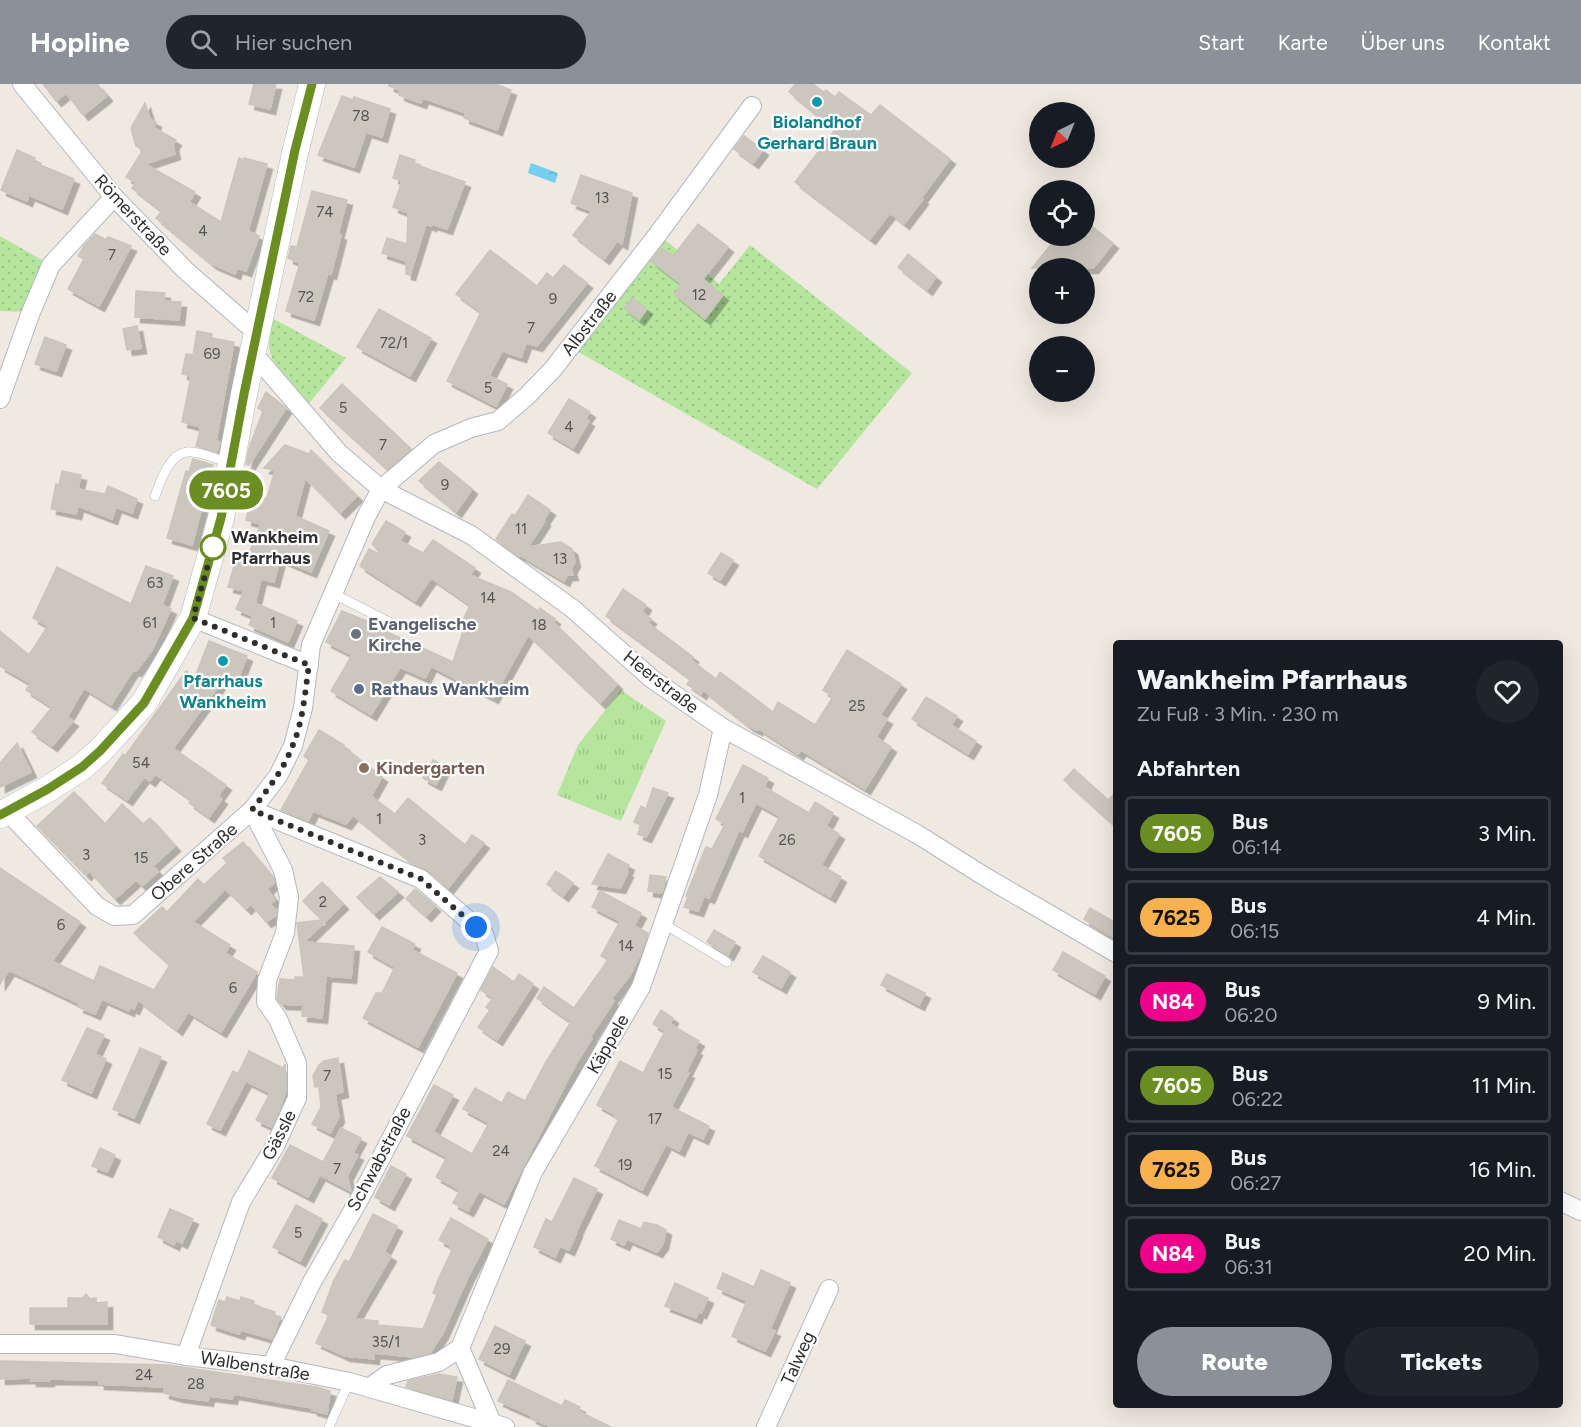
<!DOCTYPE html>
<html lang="de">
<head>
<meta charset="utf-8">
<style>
	:root { --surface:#171b24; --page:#20242c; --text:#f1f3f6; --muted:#9ea1a6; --line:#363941; --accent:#8c9099 }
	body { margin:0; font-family:Figtree,sans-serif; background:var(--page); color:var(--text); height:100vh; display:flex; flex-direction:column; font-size:22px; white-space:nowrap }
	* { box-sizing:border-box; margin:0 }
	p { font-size:20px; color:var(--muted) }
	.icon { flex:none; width:33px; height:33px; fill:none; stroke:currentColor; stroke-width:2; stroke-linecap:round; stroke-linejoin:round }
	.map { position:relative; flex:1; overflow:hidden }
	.drawer { position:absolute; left:1113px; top:556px; width:450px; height:768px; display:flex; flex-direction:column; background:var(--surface); border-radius:6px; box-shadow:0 6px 24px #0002 }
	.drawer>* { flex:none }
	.badge { padding:0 12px; border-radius:20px; font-size:21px; line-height:39px }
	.needle { width:39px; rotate:223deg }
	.fabs { position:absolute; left:1029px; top:18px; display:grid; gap:12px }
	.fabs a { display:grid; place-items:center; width:66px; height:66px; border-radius:50%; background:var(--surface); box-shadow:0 6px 24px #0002; font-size:30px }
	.you { position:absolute; width:30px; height:30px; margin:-15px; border:4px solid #fff; border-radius:50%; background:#1a73e8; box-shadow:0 0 0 9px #1a73e833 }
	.map>.badge { position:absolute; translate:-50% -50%; box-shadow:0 0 0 3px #fff }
	h2 { padding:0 24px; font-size:22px; line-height:54px }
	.round { display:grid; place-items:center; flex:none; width:63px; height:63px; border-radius:32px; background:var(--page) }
	.headline { display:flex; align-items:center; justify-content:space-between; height:102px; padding:0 24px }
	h1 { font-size:28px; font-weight:800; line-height:45px }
	.button { display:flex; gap:12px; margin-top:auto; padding:12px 24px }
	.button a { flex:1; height:69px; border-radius:36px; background:var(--accent); color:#fff; font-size:24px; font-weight:800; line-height:69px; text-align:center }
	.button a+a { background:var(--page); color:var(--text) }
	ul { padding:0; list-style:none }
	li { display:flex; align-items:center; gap:18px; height:75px; margin:0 12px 9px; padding:0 12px; border:3px solid var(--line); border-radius:6px }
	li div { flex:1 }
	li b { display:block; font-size:22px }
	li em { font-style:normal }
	li .badge { min-width:66px; font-weight:700; text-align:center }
	header { display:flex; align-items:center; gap:36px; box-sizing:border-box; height:84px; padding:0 30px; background:var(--accent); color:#fff }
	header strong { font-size:28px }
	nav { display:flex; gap:33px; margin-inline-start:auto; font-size:21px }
	.search { width:420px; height:54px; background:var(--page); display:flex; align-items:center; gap:15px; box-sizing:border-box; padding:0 21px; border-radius:33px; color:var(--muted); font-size:22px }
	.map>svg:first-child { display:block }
</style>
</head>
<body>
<header>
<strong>Hopline</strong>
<div class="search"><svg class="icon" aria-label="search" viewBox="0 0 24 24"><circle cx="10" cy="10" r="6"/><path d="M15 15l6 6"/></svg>Hier suchen</div>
<nav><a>Start</a><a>Karte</a><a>Über uns</a><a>Kontakt</a></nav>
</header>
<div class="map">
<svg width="1581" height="1343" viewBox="0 0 1581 1343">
	<defs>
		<pattern id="grass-dots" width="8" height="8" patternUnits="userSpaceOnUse" patternTransform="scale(1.5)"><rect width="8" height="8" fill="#b6e59e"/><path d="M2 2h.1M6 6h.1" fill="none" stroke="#9dc588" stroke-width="1.8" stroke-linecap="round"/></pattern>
		<pattern id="park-tufts" width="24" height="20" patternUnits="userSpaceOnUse" patternTransform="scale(1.5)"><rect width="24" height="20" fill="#b6e59e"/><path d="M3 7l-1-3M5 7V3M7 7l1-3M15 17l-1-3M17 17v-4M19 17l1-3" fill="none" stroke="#9dc588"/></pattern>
		<pattern id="water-ripples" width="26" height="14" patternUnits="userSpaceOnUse" patternTransform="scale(1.5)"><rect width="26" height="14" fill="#75cff0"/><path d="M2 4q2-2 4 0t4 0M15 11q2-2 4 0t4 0" fill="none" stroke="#66b2ce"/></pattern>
		<filter id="shadow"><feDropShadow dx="5.5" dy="5.5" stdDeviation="0" flood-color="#0004"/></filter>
	</defs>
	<rect width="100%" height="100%" fill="#efe9e1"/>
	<!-- grass -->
	<g fill="url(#grass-dots)">
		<path d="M658,150L719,200L750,161L912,289L817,405L570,263Z"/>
		<path d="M0,152L51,181L31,228L0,227Z"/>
		<path d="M274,235L346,274L307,322L295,309L297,305C274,278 261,272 274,235Z"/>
	</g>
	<!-- park -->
	<path fill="url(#park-tufts)" d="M621,606L666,637L621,737L557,711L578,661Z"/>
	<!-- water -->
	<path fill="url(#water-ripples)" d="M531,79L558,89L555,99L528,89Z"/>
	<!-- building -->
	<g fill="#cbc7bf" stroke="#cbc5ba" stroke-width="1.5" filter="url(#shadow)">
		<path d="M43,0H97L107,12L83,31L66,9L56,17Z"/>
		<path d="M254,0H276L270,25L249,20Z"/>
		<path d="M389,0H495L511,6L497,46L464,34L466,29L423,14L421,19L399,11L400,6L389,2Z"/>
		<path d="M795,0H813L824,8L826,6L835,13L839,8L871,31L880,21L950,75L921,114L923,115L904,140L890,129L870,155L795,98L835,46L789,8Z"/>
		<path d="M342,12L353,16L354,13L390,25L382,53L366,48L354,83L318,71Z"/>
		<path d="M145,19L150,35L156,38L154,44L176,56L173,61L175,70L145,80L195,108L189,118L221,138L239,74L243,76L244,74L267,80L248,147L259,152L246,187L237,184L235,190L212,180L156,134L162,127L132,104L136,99L126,93L143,66L136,62L131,44Z"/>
		<path d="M744,52L763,66L753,79L734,65Z"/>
		<path d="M17,66L35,74L33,78L74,95L62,125L29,111L27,117L1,106Z"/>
		<path d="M400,71L415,76L414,80L465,98L447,145L432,140L431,142L426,140L410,191L406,190V177L382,169L387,154L407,160L408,129L393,123L402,97L393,94Z"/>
		<path d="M581,91L632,109L622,160L617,157L604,175L573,151L592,127L571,119Z"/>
		<path d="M312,107L347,116L338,150L341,151L331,190L328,189L314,236L286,227L300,179L288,174L291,162L297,163Z"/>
		<path d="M1084,136L1113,159L1093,184H1032L1058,152H1084Z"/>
		<path d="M698,140L728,163L703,195L723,211L705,235L674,210L681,200L651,177L662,164L673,172Z"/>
		<path d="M95,150L106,156L108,153L131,162L99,222L68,205L84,175L78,172L84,162Z"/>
		<path d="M490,166L537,202L547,189L553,194L564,181L587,199L537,262L526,259L521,273L502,267L489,292L507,300L496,322L447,297L481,228L456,210Z"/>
		<path d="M908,170L936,193L927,206L898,183Z"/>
		<path d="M136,207L165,209L164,217L181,218L179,236L135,233Z"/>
		<path d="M632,214L647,225L639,236L624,224Z"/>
		<path d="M379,225L431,254L410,292L357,263Z"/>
		<path d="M137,242L141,264L127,266L123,245Z"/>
		<path d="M197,247L212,250L211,254L234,258L216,357L220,358L217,368L196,362L201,343L182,338L191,292L182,290L186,270L193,271Z"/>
		<path d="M45,253L66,261L56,287L35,280Z"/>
		<path d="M342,300L411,365L387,385L320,324Z"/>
		<path d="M266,308L286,324L249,381L246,380L249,364L263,327L258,324Z"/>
		<path d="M569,315L590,328L585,335L589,337L573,364L548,349Z"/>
		<path d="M285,361L309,370L311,366L357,412L340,429L305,394L295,432L329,447L311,488L280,475L274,498L261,495L255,519L297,537L288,558L249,541L253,532L236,525L244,507L228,503L237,472L247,474L261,440L246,436L253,410L267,414L275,386L264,384Z"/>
		<path d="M193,375L213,381L192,461L167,454L186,387L189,388Z"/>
		<path d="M439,378L472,405L456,428L419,397Z"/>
		<path d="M62,387L81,391L78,405L105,410L108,402L137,415L132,429L116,423L112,435L78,422L76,430L51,425L56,400L59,401Z"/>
		<path d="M528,411L550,426L544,435L545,437L528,463L561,458L572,465L575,478L571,485L573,491H567L564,497L520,471L519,472L496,455L512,430L515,432Z"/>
		<path d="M386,437L405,448L400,457L423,469L433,456L475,484L470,491L511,508L538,527L540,524L555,535L553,538L617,600L600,619L528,551L493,614L431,582L425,594L400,583L371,631L331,607L352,571L326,558L342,527L384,544L383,546L453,578L467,535L464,534L470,521L431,494L415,517L360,482L369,465L383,472L372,460Z"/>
		<path d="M721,469L733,476L720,496L708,489Z"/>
		<path d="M146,482L173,492L162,521L171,525L152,566L136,587L133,586L111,621L84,604L67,633L73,637L52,662L32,648L52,623L26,606L30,599L0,582V547L29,571L48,542L33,534L57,483L131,520Z"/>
		<path d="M623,505L646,521L642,528L651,535L648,539L693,573L691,576L716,595L720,588L773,628L778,618L815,641L833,613L823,606L847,566L901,600L880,631L887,635L876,653L891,663L865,705L801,666L798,670L758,644L757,646L749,642L703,606L701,610L687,600L691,595L606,532Z"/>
		<path d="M209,557L247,572L237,598L225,593L173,664L226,701L218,712L222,715L209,733L189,719L192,716L155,690L150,697L144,693L127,716L102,699L123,670L125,672L186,587L195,593Z"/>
		<path d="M926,613L957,632L951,641L976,657L968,670L912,635Z"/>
		<path d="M319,646L344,661L343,662L382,693L371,712L395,730L408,714L465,761L472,751L484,759L448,804L428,786L414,780L353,731L346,740L313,727L308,737L281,726L309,676L304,672Z"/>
		<path d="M17,659L31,688L0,703V679Z"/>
		<path d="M433,676L445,682L436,701L423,694Z"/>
		<path d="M743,681L768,694L764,703L809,729L815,718L833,729L826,742L839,750L821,781L841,793L830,813L759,772L780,732L756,719L742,748L739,746L709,814L704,812L698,827L684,823L688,813L686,812L706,763L712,765L725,740L716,735Z"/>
		<path d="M1074,685L1108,716L1116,708V743L1064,696Z"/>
		<path d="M653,704L668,709L646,753L638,750L641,741L634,738L641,722L646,725Z"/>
		<path d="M74,708L105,740L122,720L143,740L150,734L175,762L153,782L158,788L142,802L136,796L115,815L89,787L86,791L37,742Z"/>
		<path d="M243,758L273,794L274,799L267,805L275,816L270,820L276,827V831L266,838L251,820L246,825L225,805L193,838L230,861L225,869L257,888L221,948L188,928L177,946L138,916L134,925L130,923L129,927L102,915L95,930L78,923L80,920L9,886L0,900V784L80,838L52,877L94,897L100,882L154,906L170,881L134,849L162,823L167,828L198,795L204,801L227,779L223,774Z"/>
		<path d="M608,770L629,781L626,787L628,788L620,804L592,800Z"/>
		<path d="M556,787L573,799L563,812L547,800Z"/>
		<path d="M650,791L666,793L662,809L648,807Z"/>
		<path d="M380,793L398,808L374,830L357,813Z"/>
		<path d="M322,798L343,820L304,858L354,862L351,894L326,892L322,934L302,932L303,921L281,920L277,915L280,895L295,896V893H304L297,839L322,836L303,817Z"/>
		<path d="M415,805L435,822L426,832L406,815Z"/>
		<path d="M600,807L641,829L634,842L648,849L640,871L630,891L611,915L614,917L590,953L592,954L577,978L504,1120L479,1107L468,1127L453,1119L460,1106L436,1093L447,1073L407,1052L434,1001L453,1011L433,1048L472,1070L489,1039L463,1025L475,1004L502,1019L508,1008L525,1017L546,978L571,938L537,914L544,903L574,924L608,876L601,872L620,837L592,823Z"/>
		<path d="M1090,824L1116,839V855L1084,835Z"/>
		<path d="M382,843L415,860L412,866L457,889L418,963L363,934L376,909H382L395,883L368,868Z"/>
		<path d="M714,846L735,858L728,871L707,858Z"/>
		<path d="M1063,868L1105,892L1095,910L1053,886Z"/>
		<path d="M763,872L790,888L781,904L753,888Z"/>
		<path d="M493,883L514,898L519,890L533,900L497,956L478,943L490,926L486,923L493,914L481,906Z"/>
		<path d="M887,890L925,909L919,921L881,901Z"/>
		<path d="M661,926L673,934L670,940L699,957L694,965L697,966L686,988L689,989L671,1023L709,1042L703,1055L688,1048L679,1067L666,1060L642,1106L595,1082L618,1036L615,1034L616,1031L597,1021L620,977L643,989L665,947L653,940Z"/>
		<path d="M87,944L104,951L95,970L106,975L91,1009L62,996Z"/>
		<path d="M140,964L161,973L134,1034L113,1025Z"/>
		<path d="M249,967L283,984L285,980L286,1007L279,1027L271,1043L256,1036L270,1009L246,997L220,1046L207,1040L233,987L238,990Z"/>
		<path d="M338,974L343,1008L335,1010L339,1033L330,1049L312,1040L321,1023L319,1002L315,1003L313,992L319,981L324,977Z"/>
		<path d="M341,1044L361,1054L353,1069L358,1071L347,1092L351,1107L320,1091L308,1113L272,1094L290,1061L323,1078Z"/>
		<path d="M100,1064L115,1071L107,1088L92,1082Z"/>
		<path d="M391,1082L406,1090L389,1121L375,1113Z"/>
		<path d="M574,1094L597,1105L576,1148H577L569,1166L560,1162L555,1173L534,1163L546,1135L552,1138Z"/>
		<path d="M296,1121L322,1135L300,1177L273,1163Z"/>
		<path d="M170,1125L193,1135L182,1159L176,1156L174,1161L158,1153Z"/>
		<path d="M373,1130L397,1142L384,1168L391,1172L354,1235L378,1237L377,1241L423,1245L437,1211L433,1209L438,1196L452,1166L450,1165L451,1162L439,1156L451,1134L488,1155L468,1193L443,1249L430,1269L414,1273L374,1269V1275L345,1272L316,1259L329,1231L322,1228L334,1196L345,1176L349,1178Z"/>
		<path d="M619,1136L641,1145L644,1138L657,1141L666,1146L663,1160L657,1168L627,1155L624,1161L611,1155Z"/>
		<path d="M761,1186L790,1199L770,1245L775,1247L765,1267L732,1252L747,1217L717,1204L723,1189L754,1203Z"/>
		<path d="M675,1199L708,1214L701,1229L698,1228L696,1234L665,1222Z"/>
		<path d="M86,1210L90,1215L96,1214V1219L107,1218V1240H30V1224H68V1214H83Z"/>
		<path d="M227,1213L240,1217L241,1213L254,1217L253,1221L275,1228L274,1231L280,1233L272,1255L241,1246L239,1250L211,1241L219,1216L225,1218Z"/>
		<path d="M495,1242L525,1257L509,1290L479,1275Z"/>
		<path d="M0,1277L168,1281L316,1303L330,1307L327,1330L312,1326V1324L233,1310L232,1315L209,1312L208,1317L178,1313L164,1309L165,1303L99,1300V1296L49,1295V1297H31V1294L0,1295Z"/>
		<path d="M439,1290L457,1293L452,1316L406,1303L408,1297Z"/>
		<path d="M508,1296L562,1322L565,1316L580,1323L578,1327L611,1343H551L531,1334L532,1332L498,1317Z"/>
	</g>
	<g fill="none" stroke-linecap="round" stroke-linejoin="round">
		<!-- lane casing -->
		<g stroke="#b4b7c1" stroke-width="10">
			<g id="lane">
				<path d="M155,412C161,397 168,371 187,368C196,366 219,376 228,378"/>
				<path d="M334,510L393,540"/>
				<path d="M664,840L727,878"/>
				<path d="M329,1343L349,1298"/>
			</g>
		</g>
		<!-- street casing -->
		<g stroke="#b4b7c1" stroke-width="20">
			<g id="street">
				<path d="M22,0L114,113L185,186L257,249"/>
				<path d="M253,269L339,369L381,405L471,451L573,525L652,595L723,644L917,750L987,794L1116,869"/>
				<path d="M0,315L31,228L51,181L114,113"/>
				<path d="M193,534L309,581"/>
				<path d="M252,726L421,795L484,850L489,867L360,1114L312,1198L271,1282"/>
				<path d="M8,728L97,822L114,832L133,831L252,726L278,692L293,662L303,624L311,561L366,433L381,405L434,360L471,344L498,337L527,312L553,285L658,150L752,22"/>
				<path d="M1560,1117L1581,1127"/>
				<path d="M0,1260H115L186,1272L271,1282L349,1298L505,1343"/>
				<path d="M460,1264L492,1339"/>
				<path d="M186,1272L241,1118L275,1062L297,1014V979L278,935L266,918L267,896L285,849L289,813L283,786L252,726"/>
				<path d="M370,1303L387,1291L439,1278L460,1264L533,1088L641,903L708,711L723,644"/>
				<path d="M766,1343L829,1205"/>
			</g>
		</g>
		<!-- secondary casing -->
		<g stroke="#b4b7c1" stroke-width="27">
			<path id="secondary" d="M0,731L48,705L82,683L100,667L144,619L193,534L221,434L244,310L295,69L312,0"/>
		</g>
		<!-- lane -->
		<use href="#lane" stroke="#fff" stroke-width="9"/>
		<!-- street -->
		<use href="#street" stroke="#fff" stroke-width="18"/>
		<!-- secondary -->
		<use href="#secondary" stroke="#fff" stroke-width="26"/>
	</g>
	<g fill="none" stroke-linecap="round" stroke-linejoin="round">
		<!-- line casing -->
		<g stroke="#fff" stroke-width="14">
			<path id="line" d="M0,731L48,705L82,683L100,667L144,619L193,534L221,434L244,310L295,66L312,0"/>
		</g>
		<!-- line -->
		<use href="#line" stroke="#6b8e23" stroke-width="9"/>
		<!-- walk -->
		<path stroke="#2e2e2e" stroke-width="6" stroke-dasharray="0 10.8" d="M213,463L193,534L309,581C305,608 303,639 292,663C283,687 267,706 252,726L421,795L476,843"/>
	</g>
	<!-- markers -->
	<g fill="#0f9aa8" stroke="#fff" stroke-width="2">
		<circle cx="817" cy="18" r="6"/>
		<circle cx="223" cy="577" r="6"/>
	</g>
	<circle fill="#fff" stroke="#6b8e23" stroke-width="3" cx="213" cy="463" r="12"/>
	<circle fill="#6b7280" stroke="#fff" stroke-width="2" cx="356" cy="550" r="6"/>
	<circle fill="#5c6f8a" stroke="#fff" stroke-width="2" cx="359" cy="605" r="6"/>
	<circle fill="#8d6e63" stroke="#fff" stroke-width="2" cx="364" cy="684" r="6"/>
	<g text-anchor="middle" stroke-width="4.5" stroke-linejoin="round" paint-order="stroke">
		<!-- number labels -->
		<g font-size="15" fill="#555452">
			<text x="361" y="37">78</text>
			<text x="602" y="119">13</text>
			<text x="325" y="133">74</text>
			<text x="203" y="152">4</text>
			<text x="112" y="176">7</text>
			<text x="699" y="216">12</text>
			<text x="306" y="218">72</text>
			<text x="553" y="220">9</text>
			<text x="531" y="249">7</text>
			<text x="394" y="264">72/1</text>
			<text x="212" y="275">69</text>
			<text x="488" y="309">5</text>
			<text x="343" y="329">5</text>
			<text x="569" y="348">4</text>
			<text x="383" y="366">7</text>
			<text x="445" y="406">9</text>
			<text x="521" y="450">11</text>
			<text x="560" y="480">13</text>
			<text x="155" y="504">63</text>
			<text x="488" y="519">14</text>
			<text x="150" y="544">61</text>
			<text x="273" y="544">1</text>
			<text x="539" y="546">18</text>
			<text x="857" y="627">25</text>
			<text x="141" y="684">54</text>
			<text x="742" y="719">1</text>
			<text x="379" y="740">1</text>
			<text x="422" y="761">3</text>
			<text x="787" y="761">26</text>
			<text x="86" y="776">3</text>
			<text x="141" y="779">15</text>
			<text x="323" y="823">2</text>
			<text x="61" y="846">6</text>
			<text x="626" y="867">14</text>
			<text x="233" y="909">6</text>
			<text x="665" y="995">15</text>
			<text x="327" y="997">7</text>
			<text x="655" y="1040">17</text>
			<text x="501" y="1072">24</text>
			<text x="625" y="1086">19</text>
			<text x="337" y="1090">7</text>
			<text x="298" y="1154">5</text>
			<text x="386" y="1263">35/1</text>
			<text x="502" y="1270">29</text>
			<text x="144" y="1296">24</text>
			<text x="196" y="1305">28</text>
		</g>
		<!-- culture labels -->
		<g font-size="18" font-weight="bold" fill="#0d838f" stroke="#fff">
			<text x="817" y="44">Biolandhof<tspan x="817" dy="21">Gerhard Braun</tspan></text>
			<text x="223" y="603">Pfarrhaus<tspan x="223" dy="21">Wankheim</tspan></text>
		</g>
		<!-- street labels -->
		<g font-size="18" fill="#2e2e2e" stroke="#fff">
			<text transform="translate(133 131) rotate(47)" y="6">Römerstraße</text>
			<text transform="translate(589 239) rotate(-52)" y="6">Albstraße</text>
			<text transform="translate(661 598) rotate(38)" y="6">Heerstraße</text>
			<text transform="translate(194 778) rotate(-41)" y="6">Obere Straße</text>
			<text transform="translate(608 960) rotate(-60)" y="6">Käppele</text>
			<text transform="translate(279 1051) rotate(-63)" y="6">Gässle</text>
			<text transform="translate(379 1075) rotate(-62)" y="6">Schwabstraße</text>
			<text transform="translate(798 1274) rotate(-66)" y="6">Talweg</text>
			<text transform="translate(255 1282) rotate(9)" y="6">Walbenstraße</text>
		</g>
		<!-- stop labels -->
		<g font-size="18" font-weight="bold" fill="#2e2e2e" stroke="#fff" text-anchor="start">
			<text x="231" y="459">Wankheim<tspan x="231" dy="21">Pfarrhaus</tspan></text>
		</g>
		<!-- worship labels -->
		<g font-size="18" font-weight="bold" fill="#5b616d" stroke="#fff" text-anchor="start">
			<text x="368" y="546">Evangelische<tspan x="368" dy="21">Kirche</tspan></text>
		</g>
		<!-- service labels -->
		<g font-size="18" font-weight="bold" fill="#4e5e75" stroke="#fff" text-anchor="start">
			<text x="371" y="611">Rathaus Wankheim</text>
		</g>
		<!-- education labels -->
		<g font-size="18" font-weight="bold" fill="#785e54" stroke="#fff" text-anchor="start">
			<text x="376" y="690">Kindergarten</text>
		</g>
	</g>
</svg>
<div class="fabs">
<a><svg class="needle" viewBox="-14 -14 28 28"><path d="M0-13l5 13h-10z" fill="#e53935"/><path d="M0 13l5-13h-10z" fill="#9ea1a6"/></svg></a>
<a><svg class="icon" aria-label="locate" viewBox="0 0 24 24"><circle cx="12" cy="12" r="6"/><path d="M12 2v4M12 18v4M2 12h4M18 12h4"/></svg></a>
<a>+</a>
<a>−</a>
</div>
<div class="you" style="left:476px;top:843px"></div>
<b class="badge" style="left:226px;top:406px;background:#6b8e23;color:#fff">7605</b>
<section class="drawer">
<div class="headline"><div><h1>Wankheim Pfarrhaus</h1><p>Zu Fuß · 3 Min. · 230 m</p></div><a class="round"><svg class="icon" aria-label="heart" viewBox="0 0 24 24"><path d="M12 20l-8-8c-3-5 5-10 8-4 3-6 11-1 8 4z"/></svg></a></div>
<h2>Abfahrten</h2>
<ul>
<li><span class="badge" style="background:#6b8e23;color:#fff">7605</span><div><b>Bus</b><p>06:14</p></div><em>3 Min.</em></li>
<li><span class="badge" style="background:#f7b24f;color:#111">7625</span><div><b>Bus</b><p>06:15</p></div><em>4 Min.</em></li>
<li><span class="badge" style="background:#ed028c;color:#fff">N84</span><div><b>Bus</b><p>06:20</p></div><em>9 Min.</em></li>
<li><span class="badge" style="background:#6b8e23;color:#fff">7605</span><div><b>Bus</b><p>06:22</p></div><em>11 Min.</em></li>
<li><span class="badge" style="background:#f7b24f;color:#111">7625</span><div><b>Bus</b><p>06:27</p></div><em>16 Min.</em></li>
<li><span class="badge" style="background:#ed028c;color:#fff">N84</span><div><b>Bus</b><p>06:31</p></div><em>20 Min.</em></li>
</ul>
<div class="button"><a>Route</a><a>Tickets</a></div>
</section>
</div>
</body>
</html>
